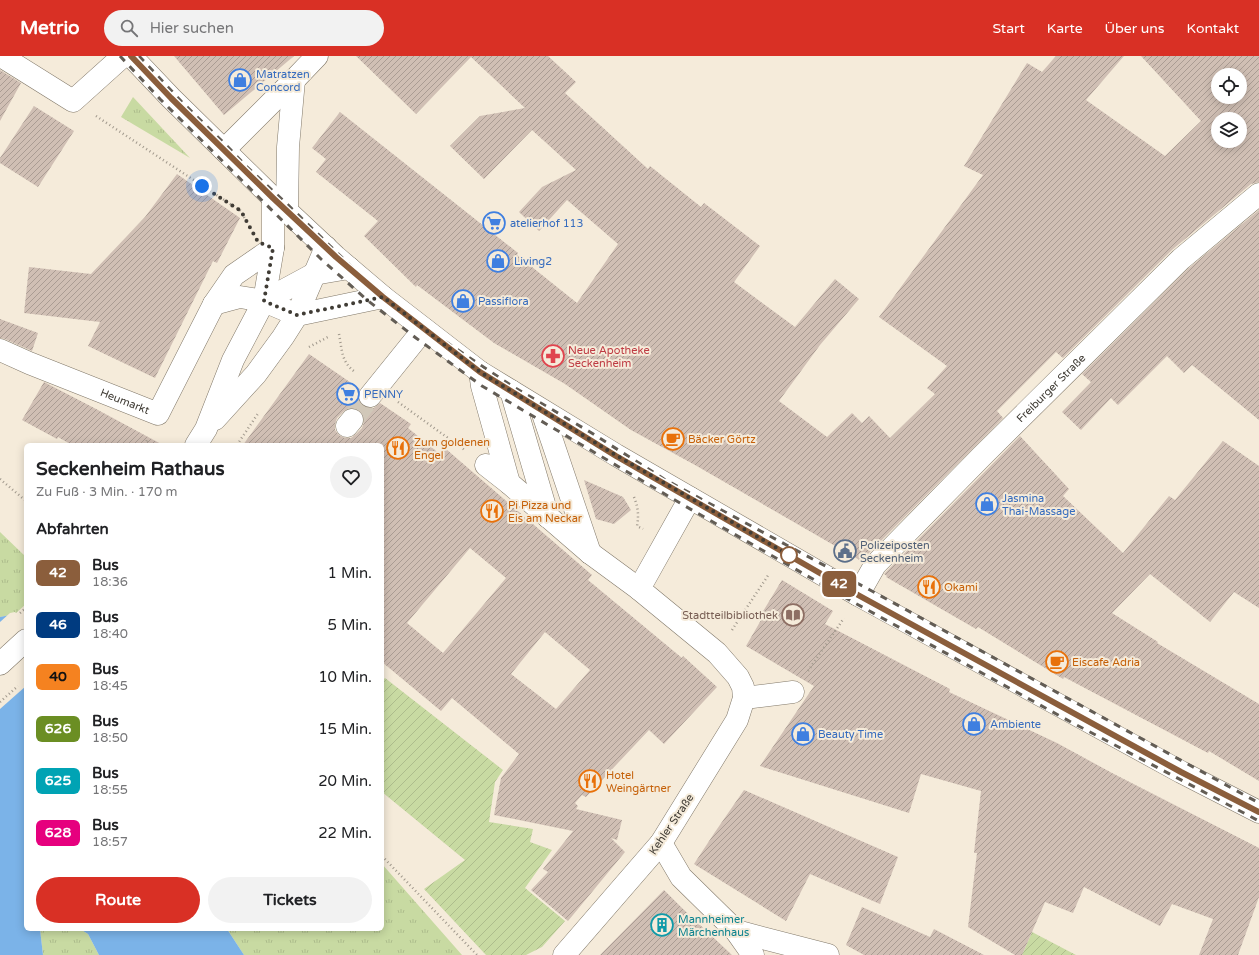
<!DOCTYPE html>
<html lang="de">
<head>
<meta charset="utf-8">
<style>
	:root { --surface:#fff; --page:#f2f2f2; --text:#202124; --muted:#757577; --accent:#d93025 }
	body { margin:0; font-family:"Varela Round",sans-serif; background:var(--page); color:var(--text); height:100vh; display:flex; flex-direction:column; font-size:15px; white-space:nowrap }
	* { box-sizing:border-box; margin:0 }
	p { font-size:13px; color:var(--muted) }
	.icon { flex:none; width:22px; height:22px; fill:none; stroke:currentColor; stroke-width:2; stroke-linecap:round; stroke-linejoin:round }
	.map { position:relative; flex:1; overflow:hidden }
	.side { position:absolute; left:24px; top:387px; width:360px; height:488px; display:flex; flex-direction:column; background:var(--surface); border-radius:6px; box-shadow:0 2px 10px #0003 }
	.side>* { flex:none }
	.badge { padding:0 8px; border-radius:6px; font-size:14px; line-height:26px }
	.fabs { position:absolute; left:1211px; top:12px; display:grid; gap:8px }
	.fabs a { display:grid; place-items:center; width:36px; height:36px; border-radius:50%; background:var(--surface); box-shadow:0 2px 10px #0003; font-size:20px }
	.you { position:absolute; width:20px; height:20px; margin:-10px; border:3px solid #fff; border-radius:50%; background:#1a73e8; box-shadow:0 0 0 6px #1a73e833 }
	.map>.badge { position:absolute; translate:-50% -50%; box-shadow:0 0 0 2px #fff }
	h2 { padding:0 12px; font-size:15px; line-height:36px }
	.round { display:grid; place-items:center; flex:none; width:42px; height:42px; border-radius:21px; background:var(--page) }
	.headline { display:flex; align-items:center; justify-content:space-between; height:68px; padding:0 12px }
	h1 { font-size:19px; font-weight:700; line-height:30px }
	.primary-button { display:flex; gap:8px; margin-top:auto; padding:8px 12px }
	.primary-button a { flex:1; height:46px; border-radius:24px; background:var(--accent); color:#fff; font-size:16px; font-weight:700; line-height:46px; text-align:center }
	.primary-button a+a { background:var(--page); color:var(--text) }
	ul { padding:0; list-style:none }
	li { display:flex; align-items:center; gap:12px; height:52px; padding:0 12px }
	li div { flex:1 }
	li b { display:block; font-size:15px }
	li em { font-style:normal }
	li .badge { min-width:44px; font-weight:700; text-align:center }
	header { display:flex; align-items:center; gap:24px; box-sizing:border-box; height:56px; padding:0 20px; background:var(--accent); color:#fff }
	header strong { font-size:19px }
	nav { display:flex; gap:22px; margin-inline-start:auto; font-size:14px }
	.search { width:280px; height:36px; background:var(--page); display:flex; align-items:center; gap:10px; box-sizing:border-box; padding:0 14px; border-radius:22px; color:var(--muted); font-size:15px }
	.map>svg:first-child { display:block }
</style>
</head>
<body>
<header>
<strong>Metrio</strong>
<div class="search"><svg class="icon" aria-label="search" viewBox="0 0 24 24"><circle cx="10" cy="10" r="6"/><path d="M15 15l6 6"/></svg>Hier suchen</div>
<nav><a>Start</a><a>Karte</a><a>Über uns</a><a>Kontakt</a></nav>
</header>
<div class="map">
<svg width="1259" height="899" viewBox="0 0 1259 899">
	<defs>
		<pattern id="grass-tufts" width="24" height="20" patternUnits="userSpaceOnUse"><rect width="24" height="20" fill="#c8daa2"/><path d="M3 7l-1-3M5 7V3M7 7l1-3M15 17l-1-3M17 17v-4M19 17l1-3" fill="none" stroke="#adbc8c"/></pattern>
		<pattern id="garden-furrows" width="10" height="10" patternUnits="userSpaceOnUse"><rect width="10" height="10" fill="#c8daa2"/><path d="M-1 1l2-2M0 10L10 0M9 11l2-2" fill="none" stroke="#adbc8c"/></pattern>
		<pattern id="building-hatch" width="6" height="6" patternUnits="userSpaceOnUse"><rect width="6" height="6" fill="#d0bfb4"/><path d="M-1 1l2-2M0 6l6-6M5 7l2-2" fill="none" stroke="#aa9c93"/></pattern>
	</defs>
	<rect width="100%" height="100%" fill="#f5ebda"/>
	<!-- grass -->
	<g fill="url(#grass-tufts)">
		<path d="M133,41L190,102L121,61Z"/>
		<path d="M0,476L26,501V548L15,558L0,561Z"/>
		<path d="M382,808L462,899H244L227,873H382Z"/>
		<path d="M40,873H80L88,878L99,899H43Z"/>
	</g>
	<!-- garden -->
	<g fill="url(#garden-furrows)">
		<path d="M385,622L503,714L495,726L489,766L533,773L530,786L552,794L525,832L565,865L542,891L526,899H486L424,833L465,804L382,736V625Z"/>
		<path d="M1032,876L1076,899H1022Z"/>
	</g>
	<!-- water -->
	<g fill="#7bb3e8">
		<path d="M15,558L26,571V873H40L43,899H0V561Z"/>
		<path d="M80,873H227L244,899H99L88,878Z"/>
	</g>
	<!-- pier -->
	<path fill="#f5ebda" d="M15,556L26,568V630L0,653V566L10,557Z"/>
	<!-- building -->
	<g fill="url(#building-hatch)" fill-rule="evenodd">
		<path d="M174,0H294L224,59Z"/>
		<path d="M356,0H548L576,26L565,37L648,113L650,110L701,151L704,147L760,190L734,226L795,271L835,223L859,243L820,289L779,345L827,381L852,357L862,367L869,360L890,382L935,338L927,332L947,310L879,261L983,119L964,110L1027,7L1042,16L1056,0H1124L1086,44L1165,100L1201,65L1141,0H1259V126L1251,128L1173,193L1063,302L1056,296L997,355L1003,362L866,500L863,506L695,409L631,374L565,328L494,287L417,229L416,231L364,180L378,165L316,116L326,103L312,92L340,56L518,197L517,199L577,247L618,188L567,144L539,175L519,156L542,131L576,114L532,74L484,123L450,90L480,60L525,52L471,1L416,58ZM1218,19H1240V41H1218ZM1218,63H1240V85H1218Z"/>
		<path d="M0,14L21,27L0,65Z"/>
		<path d="M34,50L74,75L38,131L0,107V102Z"/>
		<path d="M177,118L240,162L217,207L213,205L155,322L88,290L100,266L24,257L29,211L91,218L145,161Z"/>
		<path d="M1259,154V364L1192,309L1184,317L1167,300L1118,349L1111,342L1081,374L1062,356L1091,326L1082,318L1189,212Z"/>
		<path d="M0,263L38,277L32,295L5,283L0,282Z"/>
		<path d="M309,298L360,333L358,338V344L362,350L368,352H374L380,347L411,368L408,372L441,399L446,393L592,519L588,524L682,602L683,600L717,631L664,688L649,674L586,741L582,739L575,747L578,750L576,753L622,764L617,784L611,782L625,796L568,865L531,834L548,816L543,813L573,775L494,759L501,722L519,698L452,642L441,655L382,606V389H243ZM348,352H354L360,355L364,360V366L362,372L356,378L351,382H345L339,379L335,374V368L337,362L343,356ZM470,492L506,522L443,597L407,567ZM545,576L590,614L556,653L511,618Z"/>
		<path d="M44,326L98,354L163,389H72L58,381L57,383L22,364Z"/>
		<path d="M1020,380L1069,433L1063,440L1123,497L1169,440L1175,444L1223,385L1259,410V552L1234,536L1210,566L1150,518L1112,557L1158,586L1157,587L1259,648V725L1209,695L1208,697L1064,621L1063,623L978,571L976,573L886,521L887,520L884,518L885,517Z"/>
		<path d="M584,424L623,441L631,454L614,468L596,463Z"/>
		<path d="M782,524L833,555L825,568L950,633L949,636L1057,687L1112,717L1259,792V841L1238,899H1199L1213,863L1172,848L1160,870L1084,831L1073,857L1045,846L1022,899H1015L968,871L977,797H974L981,735L921,718L909,757L760,710L814,630L746,590L764,559L762,557Z"/>
		<path d="M744,734L898,801L880,848L810,818L786,865L694,808L715,776Z"/>
		<path d="M664,834L682,852L732,899H600Z"/>
		<path d="M862,851L930,881L934,873L984,899H864L846,889Z"/>
	</g>
	<g fill="none" stroke-linecap="round" stroke-linejoin="round">
		<!-- minor-tunnel -->
		<path stroke="#d1c8b9" stroke-width="22" stroke-dasharray="22 11" stroke-linecap="butt" d="M352,364L370,340"/>
		<!-- minor casing -->
		<g stroke="#817869" stroke-width="23">
			<g id="minor">
				<path d="M1,0L73,45L123,0"/>
				<path d="M224,94L294,24L317,0"/>
				<path d="M287,155L288,91L294,24"/>
				<path d="M264,245L314,218L349,212"/>
				<path d="M214,248L240,241L264,245L297,259"/>
				<path id="s1" d="M0,294L29,307L158,358L214,248L234,219L273,192"/>
				<path d="M480,316L482,330L509,427"/>
				<path d="M511,335L548,461"/>
				<path d="M370,340L424,273"/>
				<path d="M542,355L590,497"/>
				<path d="M347,370L352,364"/>
				<path d="M486,409L509,427L590,497L639,533L717,597L738,621L743,631L744,642L737,664L661,787L564,899"/>
				<path d="M639,533L690,442"/>
				<path id="s2" d="M858,539L875,509L982,400L1181,203L1259,138"/>
				<path d="M744,642L793,636"/>
				<path d="M661,787L681,821L736,875L753,899"/>
				<path d="M736,875L828,899"/>
			</g>
		</g>
		<!-- major casing -->
		<g stroke="#817869" stroke-width="23">
			<g id="major">
				<path d="M131,0L171,42L273,142L336,201L383,241L480,316L616,399L858,539L1181,716L1259,756"/>
				<path d="M297,259L383,241"/>
				<path d="M215,363L256,318L283,281L297,259L326,191"/>
				<path d="M196,389L206,373L233,304L264,245L273,192V142"/>
				<path d="M0,608L26,584"/>
			</g>
		</g>
		<!-- path -->
		<g stroke="#a0988c" stroke-width="2.5" stroke-dasharray="1 3" stroke-linecap="butt">
			<path d="M96,60L241,155L245,163"/>
			<path d="M339,278C342,293 341,306 355,316"/>
			<path d="M309,291L328,281"/>
			<path d="M398,346L466,395"/>
			<path d="M145,389L148,382"/>
			<path d="M237,389L259,356"/>
			<path d="M0,423L26,445"/>
			<path d="M634,441C638,451 639,459 637,470L643,473"/>
			<path d="M20,557L26,552"/>
			<path d="M732,574L769,518"/>
			<path d="M808,615L844,562"/>
			<path d="M0,646L18,630"/>
			<path d="M382,800L477,899"/>
		</g>
		<!-- minor -->
		<use href="#minor" stroke="#fff" stroke-width="22"/>
		<!-- major -->
		<use href="#major" stroke="#fff" stroke-width="22"/>
		<!-- rail -->
		<g stroke="#635d55" stroke-width="3" stroke-dasharray="7 7" stroke-linecap="butt">
			<path d="M120,0L160,43L321,203L367,244L416,282L482,330L685,450L853,546L1071,666L1259,765"/>
			<path d="M139,0L181,45L228,91L246,110L287,148L359,218L402,253L440,282L512,330L590,376L664,423L870,534L1259,747"/>
		</g>
	</g>
	<g fill="none" stroke-linecap="round" stroke-linejoin="round">
		<!-- line casing -->
		<g stroke="#fff" stroke-width="9">
			<path id="line" d="M131,0L171,42L273,142L336,201L383,241L480,316L616,400L858,539L1181,716L1259,756"/>
		</g>
		<!-- line -->
		<use href="#line" stroke="#8b5e3c" stroke-width="6"/>
		<!-- walk -->
		<path stroke="#403c35" stroke-width="4" stroke-dasharray="0 7.2" d="M202,130L241,155L258,186L273,192L264,245L297,259L383,241L480,316L607,394L789,499"/>
	</g>
	<!-- icons -->
	<defs>
		<g id="shop-ring" transform="scale(1.15)"><circle r="9.5" fill="#f5ebda" stroke="#3f7fe0" stroke-width="1.5"/><path d="M-5-2.5h2.3a2.7 3.5 0 0 1 5.4 0H5L5.5 6h-11ZM-1.5-2.5h3a1.5 2.3 0 0 0-3 0Z" fill="#3f7fe0"/></g>
		<g id="supermarket-ring" transform="scale(1.15)"><circle r="9.5" fill="#f5ebda" stroke="#3f7fe0" stroke-width="1.5"/><path d="M-6-5.5h2.5l.6 2H6L4.5 2H-2.5L-4.4-4H-6ZM-1.5 3.2a1.3 1.3 0 1 0 .1 0ZM3 3.2a1.3 1.3 0 1 0 .1 0Z" fill="#3f7fe0"/></g>
		<g id="pharmacy-ring" transform="scale(1.15)"><circle r="9.5" fill="#f5ebda" stroke="#e0444e" stroke-width="1.5"/><path d="M-2-6h4v4h4v4h-4v4h-4v-4h-4v-4h4Z" fill="#e0444e"/></g>
		<g id="cafe-ring" transform="scale(1.15)"><circle r="9.5" fill="#f5ebda" stroke="#e8710a" stroke-width="1.5"/><path d="M-5.5-4.5H6V0H3Q3 3.5 0 3.5H-2.5Q-5.5 3.5-5.5 0ZM3-3.2v2h1.7v-2ZM-6 4.5H4V6H-6Z" fill="#e8710a"/></g>
		<g id="restaurant-ring" transform="scale(1.15)"><circle r="9.5" fill="#f5ebda" stroke="#e8710a" stroke-width="1.5"/><path d="M-5-6h1v4h1v-4h1v4h1v-4h1v5L-1.5 .5V6h-2V.5L-5-1ZM5-6V6H3V1.5H1.5Q1.5-4 5-6Z" fill="#e8710a"/></g>
		<g id="civic-ring" transform="scale(1.15)"><circle r="9.5" fill="#f5ebda" stroke="#5c6f8a" stroke-width="1.5"/><path d="M-.6-6.5H3V-4.5H.6V-3L4-1V1h2V6H-6V1h2V-1L-.6-3ZM-1.2 2.5V6h2.4V2.5Z" fill="#5c6f8a"/></g>
		<g id="library-ring" transform="scale(1.15)"><circle r="9.5" fill="#f5ebda" stroke="#8d6e63" stroke-width="1.5"/><path d="M-6-4Q-3-5.5-.7-3.5V5Q-3 3-6 4ZM6-4Q3-5.5 .7-3.5V5Q3 3 6 4Z" fill="#8d6e63"/></g>
		<g id="building-ring" transform="scale(1.15)"><circle r="9.5" fill="#f5ebda" stroke="#0f9aa8" stroke-width="1.5"/><path d="M-4-6H4V6H1V3H-1V6H-4ZM-2.5-4.3h1.7v1.8h-1.7ZM.8-4.3h1.7v1.8H.8ZM-2.5-1h1.7V.8h-1.7ZM.8-1h1.7V.8H.8Z" fill="#0f9aa8"/></g>
	</defs>
	<g fill-rule="evenodd">
		<use href="#shop-ring" x="240" y="24"/>
		<use href="#supermarket-ring" x="494" y="167"/>
		<use href="#shop-ring" x="498" y="205"/>
		<use href="#shop-ring" x="463" y="245"/>
		<use href="#pharmacy-ring" x="553" y="300"/>
		<use href="#supermarket-ring" x="348" y="338"/>
		<use href="#cafe-ring" x="673" y="383"/>
		<use href="#restaurant-ring" x="398" y="392"/>
		<use href="#shop-ring" x="987" y="448"/>
		<use href="#restaurant-ring" x="492" y="455"/>
		<use href="#civic-ring" x="845" y="495"/>
		<use href="#restaurant-ring" x="929" y="531"/>
		<use href="#library-ring" x="793" y="559"/>
		<use href="#cafe-ring" x="1057" y="606"/>
		<use href="#shop-ring" x="974" y="668"/>
		<use href="#shop-ring" x="803" y="678"/>
		<use href="#restaurant-ring" x="590" y="725"/>
		<use href="#building-ring" x="662" y="869"/>
	</g>
	<!-- markers -->
	<circle fill="#fff" stroke="#8b5e3c" stroke-width="2" cx="789" cy="499" r="8"/>
	<g text-anchor="middle" stroke-width="4" stroke-linejoin="round" paint-order="stroke">
		<!-- shop labels -->
		<g font-size="11" fill="#366cbe" stroke="#f5ebda" text-anchor="start">
			<text x="256" y="22">Matratzen<tspan x="256" dy="13">Concord</tspan></text>
			<text x="510" y="171">atelierhof 113</text>
			<text x="514" y="209">Living2</text>
			<text x="478" y="249">Passiflora</text>
			<text x="364" y="342">PENNY</text>
			<text x="1002" y="446">Jasmina<tspan x="1002" dy="13">Thai-Massage</tspan></text>
			<text x="990" y="672">Ambiente</text>
			<text x="818" y="682">Beauty Time</text>
		</g>
		<!-- health labels -->
		<g font-size="11" fill="#be3a42" stroke="#f5ebda" text-anchor="start">
			<text x="568" y="298">Neue Apotheke<tspan x="568" dy="13">Seckenheim</tspan></text>
		</g>
		<!-- street labels -->
		<g font-size="11" fill="#403c35" stroke="#f5ebda">
			<text dy="4" stroke="none"><textPath href="#s2" startOffset="284">Freiburger Straße</textPath></text>
			<text dy="4" stroke="none"><textPath href="#s1" startOffset="135">Heumarkt</textPath></text>
			<text transform="translate(671 768) rotate(-56)" y="4">Kehler Straße</text>
		</g>
		<!-- food labels -->
		<g font-size="11" fill="#c56008" stroke="#f5ebda" text-anchor="start">
			<text x="688" y="387">Bäcker Görtz</text>
			<text x="414" y="390">Zum goldenen<tspan x="414" dy="13">Engel</tspan></text>
			<text x="508" y="453">Pi Pizza und<tspan x="508" dy="13">Eis am Neckar</tspan></text>
			<text x="944" y="535">Okami</text>
			<text x="1072" y="610">Eiscafe Adria</text>
			<text x="606" y="723">Hotel<tspan x="606" dy="13">Weingärtner</tspan></text>
		</g>
		<!-- service labels -->
		<g font-size="11" fill="#4e5e75" stroke="#f5ebda" text-anchor="start">
			<text x="860" y="493">Polizeiposten<tspan x="860" dy="13">Seckenheim</tspan></text>
		</g>
		<!-- education labels -->
		<g font-size="11" fill="#785e54" stroke="#f5ebda" text-anchor="end">
			<text x="778" y="563">Stadtteilbibliothek</text>
		</g>
		<!-- culture labels -->
		<g font-size="11" fill="#0d838f" stroke="#f5ebda" text-anchor="start">
			<text x="678" y="867">Mannheimer<tspan x="678" dy="13">Märchenhaus</tspan></text>
		</g>
	</g>
</svg>
<div class="fabs">
<a><svg class="icon" aria-label="locate" viewBox="0 0 24 24"><circle cx="12" cy="12" r="6"/><path d="M12 2v4M12 18v4M2 12h4M18 12h4"/></svg></a>
<a><svg class="icon" aria-label="layers" viewBox="0 0 24 24"><path d="M12 4l9 5-9 5-9-5zM3 14l9 5 9-5"/></svg></a>
</div>
<div class="you" style="left:202px;top:130px"></div>
<b class="badge" style="left:839px;top:528px;background:#8b5e3c;color:#fff">42</b>
<section class="side">
<div class="headline"><div><h1>Seckenheim Rathaus</h1><p>Zu Fuß · 3 Min. · 170 m</p></div><a class="round"><svg class="icon" aria-label="heart" viewBox="0 0 24 24"><path d="M12 20l-8-8c-3-5 5-10 8-4 3-6 11-1 8 4z"/></svg></a></div>
<h2>Abfahrten</h2>
<ul>
<li><span class="badge" style="background:#8b5e3c;color:#fff">42</span><div><b>Bus</b><p>18:36</p></div><em>1 Min.</em></li>
<li><span class="badge" style="background:#003b80;color:#fff">46</span><div><b>Bus</b><p>18:40</p></div><em>5 Min.</em></li>
<li><span class="badge" style="background:#f58220;color:#111">40</span><div><b>Bus</b><p>18:45</p></div><em>10 Min.</em></li>
<li><span class="badge" style="background:#6b8e23;color:#fff">626</span><div><b>Bus</b><p>18:50</p></div><em>15 Min.</em></li>
<li><span class="badge" style="background:#00a3b4;color:#fff">625</span><div><b>Bus</b><p>18:55</p></div><em>20 Min.</em></li>
<li><span class="badge" style="background:#e6007e;color:#fff">628</span><div><b>Bus</b><p>18:57</p></div><em>22 Min.</em></li>
</ul>
<div class="primary-button"><a>Route</a><a>Tickets</a></div>
</section>
</div>
</body>
</html>
